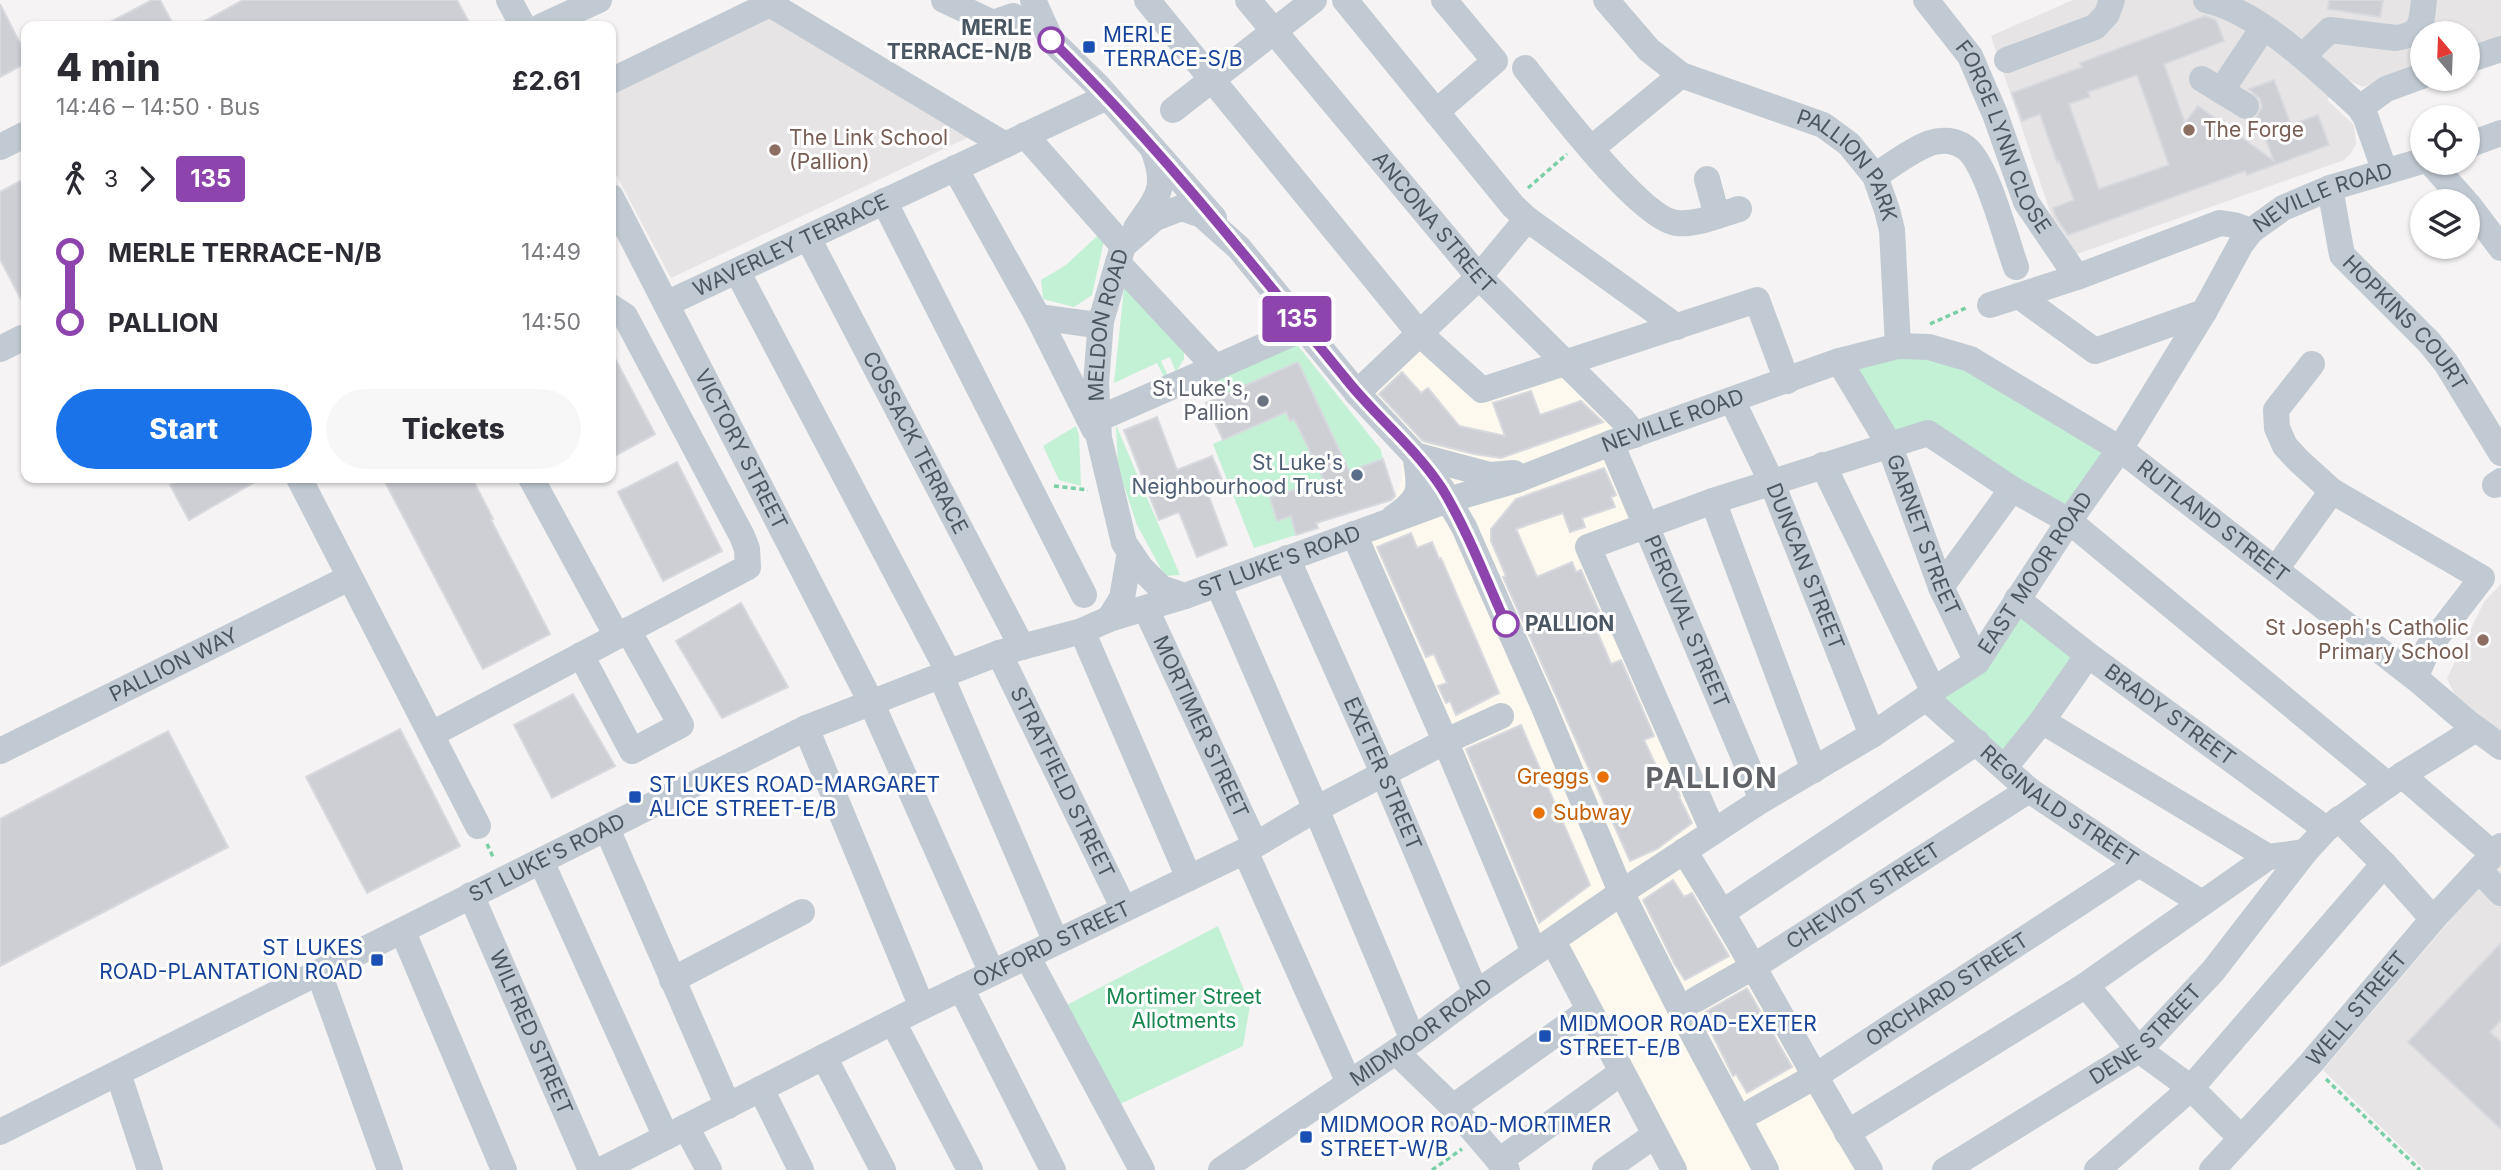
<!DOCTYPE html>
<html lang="en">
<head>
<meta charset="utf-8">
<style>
	:root { --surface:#fff; --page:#f7f7f7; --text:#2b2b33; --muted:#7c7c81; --accent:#1a73e8 }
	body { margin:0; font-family:Inter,sans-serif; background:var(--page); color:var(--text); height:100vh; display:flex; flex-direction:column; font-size:26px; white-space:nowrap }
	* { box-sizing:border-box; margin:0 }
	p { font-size:23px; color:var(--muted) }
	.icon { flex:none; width:38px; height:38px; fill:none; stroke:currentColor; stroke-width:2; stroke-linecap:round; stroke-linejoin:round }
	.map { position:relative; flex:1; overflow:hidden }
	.side { position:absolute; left:21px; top:21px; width:595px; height:462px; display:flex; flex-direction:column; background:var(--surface); border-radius:14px; box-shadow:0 2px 5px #0004 }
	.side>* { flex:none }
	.badge { padding:0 14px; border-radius:5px; font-size:24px; line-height:46px }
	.needle { width:46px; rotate:341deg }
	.buttons { position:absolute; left:2410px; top:21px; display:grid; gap:14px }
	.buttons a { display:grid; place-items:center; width:70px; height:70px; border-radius:50%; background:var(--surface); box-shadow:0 2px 5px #0004; font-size:35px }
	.map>.badge { position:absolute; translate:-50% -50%; box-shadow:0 0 0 4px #fff }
	.legs { display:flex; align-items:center; gap:10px; height:77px; padding:0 35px; font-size:23px }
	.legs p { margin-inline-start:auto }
	.summary { display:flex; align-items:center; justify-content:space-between; height:119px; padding:0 35px }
	h1 { font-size:38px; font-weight:800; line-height:52px }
	.button { display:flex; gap:14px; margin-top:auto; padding:14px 35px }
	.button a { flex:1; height:80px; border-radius:42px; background:var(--accent); color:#fff; font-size:28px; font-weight:800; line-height:80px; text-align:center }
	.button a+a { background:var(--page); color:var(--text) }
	ul { padding:0 35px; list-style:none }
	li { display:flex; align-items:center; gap:24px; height:70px; font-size:26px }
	li i { display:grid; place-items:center; width:10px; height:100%; margin:0 9px; background:currentColor }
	li i::after { content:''; width:18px; height:18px; margin:-9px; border:5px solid; border-radius:50%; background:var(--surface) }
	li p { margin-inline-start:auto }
	li:first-child i { background:linear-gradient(#0000 50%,currentColor 0) }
	li:last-child i { background:linear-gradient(currentColor 50%,#0000 0) }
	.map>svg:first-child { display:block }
</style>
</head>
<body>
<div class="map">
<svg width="2501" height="1170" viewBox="0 0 2501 1170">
	<rect width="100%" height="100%" fill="#f5f3f3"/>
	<!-- commercial -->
	<path fill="#fdf9ef" d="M1420,334L1482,390L1564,364L1625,423L1612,443L1647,526L1588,547L1713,831L1684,850L1870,1170H1766L1761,1161L1747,1170H1674L1553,941L1534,952L1354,536L1392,508L1402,479V440L1357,393Z"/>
	<!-- education -->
	<g fill="#e6e4e5">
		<path d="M2073,0H2501V39L2468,50V33H2422V66L2363,87L2346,79L2327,100L2354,125L2356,144L2351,153L2344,160L2074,255L2057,232L1991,36Z"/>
		<path d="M773,10L971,136L671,278L611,165V87Z"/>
		<path d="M2501,584V747L2467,722L2447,678L2484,602Z"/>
		<path d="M2501,860V1170H2425L2323,1070Z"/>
	</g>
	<!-- green -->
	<g fill="#c3f1d5">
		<path d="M1097,236L1104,241L1092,295L1074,307L1043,299L1041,280L1066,265Z"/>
		<path d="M1124,288L1184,346V359L1176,372L1170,357L1161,361L1168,376L1164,377L1157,363L1114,383Z"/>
		<path d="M1295,342L1381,450L1383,459L1349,471L1318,408L1218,398L1209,382Z"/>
		<path d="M1929,347L2120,449L2069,521L1928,434L1889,444L1839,361Z"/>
		<path d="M1286,412L1290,420L1299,417L1328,479L1270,498L1277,521L1291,516L1296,535L1254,548L1213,444Z"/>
		<path d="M1116,425L1180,575L1165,576L1137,525L1118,468Z"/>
		<path d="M1076,426L1079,435L1081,486L1059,480L1043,446Z"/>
		<path d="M2017,599L2088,655L2005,767L1926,698Z"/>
		<path d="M1218,926L1250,1005L1243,1046L1116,1106L1065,1006Z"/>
	</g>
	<!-- building -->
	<g fill="#cdcfd5" stroke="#d7d9de" stroke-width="2" fill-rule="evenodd">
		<path d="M152,0H160L174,26H103Z"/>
		<path d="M243,0H457L471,26H196Z"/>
		<path d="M2329,0H2383L2380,17L2328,9Z"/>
		<path d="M0,4L26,55V63L0,77Z"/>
		<path d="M2205,16L2216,20L2224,41L2164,64L2185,123L2198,106L2274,161L2257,116L2262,107L2260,99L2249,89L2274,80L2291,125L2318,115L2329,145L2247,175L2245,171L2068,235L2057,219L2053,208L2074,200L2059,161L2057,162L2040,114L2022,121L2012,93L2082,67L2080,63ZM2137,75L2169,165L2099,189L2069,104L2090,97L2088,92Z"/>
		<path d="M26,178V309L0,259V192Z"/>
		<path d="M611,351L655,434L611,458Z"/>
		<path d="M1298,362L1349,471L1383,459L1395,496L1391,500L1316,523L1318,528L1296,535L1291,516L1277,521L1270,498L1324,480L1294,419L1290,421L1286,412L1223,440L1206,403Z"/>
		<path d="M1402,372L1421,393L1428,388L1459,426L1505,436L1493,403L1531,391L1540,415L1581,401L1603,422L1501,458L1474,454L1423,441L1379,394Z"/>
		<path d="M1157,417L1177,470L1212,456L1225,487L1208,494L1227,545L1197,557L1179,512L1159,520L1124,430Z"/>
		<path d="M677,462L722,551L663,581L618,492Z"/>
		<path d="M1604,468L1616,495L1611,497L1615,507L1582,518L1585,527L1570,532L1563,513L1516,529L1537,577L1572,562L1576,572L1581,570L1600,613L1591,617L1611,664L1621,660L1654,736L1644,740L1665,785L1674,782L1680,796L1679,797L1692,823L1657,849L1630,861L1503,577L1506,576L1491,541V529L1516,499Z"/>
		<path d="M185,478H262L189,520L170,485Z"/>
		<path d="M383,478H472L493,519L491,520L550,634L483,669Z"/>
		<path d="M1411,533L1417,548L1432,542L1439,559L1441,558L1499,693L1456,715L1450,701L1446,703L1438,686L1447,683L1434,654L1426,657L1377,547Z"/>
		<path d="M741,603L788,687L722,718L676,641Z"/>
		<path d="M573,694L615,766L552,798L514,725Z"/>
		<path d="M1521,725L1590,885L1539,923L1466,749Z"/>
		<path d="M400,729L460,846L367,893L306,777Z"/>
		<path d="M168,731L228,847L0,966V819Z"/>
		<path d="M1673,880L1684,897L1692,893L1729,956L1685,980L1675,965L1643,900Z"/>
		<path d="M2501,943V1020L2490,1032L2501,1042V1129L2408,1042Z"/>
		<path d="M1747,988L1792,1067L1747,1093L1736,1074L1733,1076L1702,1014Z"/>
	</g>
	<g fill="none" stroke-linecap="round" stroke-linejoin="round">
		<!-- path -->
		<g stroke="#7ad0a6" stroke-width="3.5" stroke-dasharray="5 3.5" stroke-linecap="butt">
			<path d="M1528,188L1567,154"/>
			<path d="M1930,324L1968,307"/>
			<path d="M1054,486L1088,490"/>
			<path d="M487,844L494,859"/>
			<path d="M2326,1079L2420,1170"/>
			<path d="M1432,1170L1462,1149"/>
		</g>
		<!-- minor -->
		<g stroke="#c1cad2" stroke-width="26">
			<path d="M509,0L523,26"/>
			<path d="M944,0L993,23L1013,16"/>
			<path d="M1033,0L1051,40L1098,86L1214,218"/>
			<path d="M1147,0L1420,334L1482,390L1757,300L1787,381"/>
			<path id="s1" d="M1248,0L1479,277L1623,420L1635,435"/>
			<path d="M1345,0L1513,206L1527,219L1677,327"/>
			<path id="s2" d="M1606,0L1649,50L1681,75L1823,125L1849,144L1875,176L1887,210L1892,230L1898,346"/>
			<path id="s3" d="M1926,0L1970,56L1995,114L2026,202L2077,277"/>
			<path d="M2206,0C2260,12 2319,71 2360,108L2366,118L2385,172"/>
			<path d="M542,26L599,0"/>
			<path d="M2303,56L2330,30L2396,38C2423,34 2421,24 2424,0"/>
			<path d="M2007,60L2095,27L2107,14L2112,0"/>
			<path d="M2468,60L2501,49"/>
			<path d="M1525,68C1550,99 1641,220 1677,223C1697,225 1719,215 1739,209"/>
			<path d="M2202,79L2246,106"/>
			<path d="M611,81L770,4L1005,145"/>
			<path d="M2221,91L2263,28"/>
			<path d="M2360,108L2386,89L2422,76"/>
			<path d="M1173,110L1314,0"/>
			<path d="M1436,112L1495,61L1444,0"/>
			<path d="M1025,135L1123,246"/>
			<path d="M2468,145L2501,133"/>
			<path d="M0,147L26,134"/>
			<path d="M1592,148L1681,75"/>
			<path d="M2431,163L2465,201"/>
			<path d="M955,168L1038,317L1094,429"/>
			<path d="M1875,176C1892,165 1911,150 1930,143C1942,139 1956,140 1966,148C1987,164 2006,240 2016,267"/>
			<path d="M1707,179L1717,216"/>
			<path id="s4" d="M2330,188L2342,255L2429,342L2446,363L2501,453"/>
			<path id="s5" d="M611,197L871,702L992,973"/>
			<path d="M884,201L1084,595"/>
			<path d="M2468,204L2501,248"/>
			<path d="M1136,228C1158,196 1168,189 1153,149"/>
			<path id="s6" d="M808,238L1022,647"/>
			<path d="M1118,263L1215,367"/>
			<path d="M737,271L949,673"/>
			<path d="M2019,296L2095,351L2204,312"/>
			<path id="s7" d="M666,304L1107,97"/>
			<path d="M1990,305L2077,277L2220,223L2234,225L2251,231"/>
			<path d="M1038,317L1089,324L1101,321"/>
			<path d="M0,349L22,338"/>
			<path id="s8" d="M1839,361L1889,444L1941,587L1977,662"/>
			<path d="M2312,364L2276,410L2277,428L2285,446L2299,461L2332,491L2482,578L2428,648L2420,667"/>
			<path d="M1357,393L1479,277L1527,219"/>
			<path id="s9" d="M1732,400L1772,483L1872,735"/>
			<path d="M1098,419L1305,328"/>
			<path id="s10" d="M1611,443L1762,800"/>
			<path d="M1823,465L1933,690"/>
			<path d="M299,478L478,826"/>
			<path d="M531,478L617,636"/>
			<path d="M2495,485L2501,481"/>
			<path d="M1713,501L1814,770"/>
			<path d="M1394,517C1423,497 1421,488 1415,455L1490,475L1514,473"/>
			<path d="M1354,534L1447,745L1534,952"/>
			<path id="s11" d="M1287,558L1384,775L1476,993"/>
			<path d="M2276,569L2332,491"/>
			<path d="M1218,584L1316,809L1413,1040"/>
			<path d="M1941,587L2012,489"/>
			<path id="s12" d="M1185,596L1161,588L1141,568L1124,543L1099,438L1096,383L1101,321L1123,246L1155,218L1181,208L1202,215L1239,248L1357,393L1415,455L1442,489L1464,527L1543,705L1621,892L1683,1015L1766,1170"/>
			<path id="s13" d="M2017,599L2088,655L2326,829"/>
			<path id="s14" d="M1146,609L1255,844"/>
			<path d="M1109,619L1122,598L1130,552"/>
			<path d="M1082,631L1189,878"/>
			<path id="s15" d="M999,653L1124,909"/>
			<path d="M581,655L632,751L681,725L628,630"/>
			<path d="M941,676L1056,942"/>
			<path id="s16" d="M1926,698L2029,790L2139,864L2202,903"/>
			<path d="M2042,721L2268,857"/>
			<path d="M806,728L922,1007"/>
			<path d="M432,734L748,567L747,549L742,536L625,316L611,307"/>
			<path id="s17" d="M0,751L349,578"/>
			<path d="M2005,767L2042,721L2088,655"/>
			<path d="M2402,775L2493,854"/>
			<path d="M2339,819L2384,864L2433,919"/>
			<path d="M607,829L728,1106"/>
			<path d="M1713,831L1588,547L1713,501L1928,433L2012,489L2069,521L2388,785"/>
			<path d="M1245,851L1349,1083"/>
			<path d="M1684,851C1750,954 1806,1065 1870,1170"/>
			<path d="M541,861L666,1137"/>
			<path d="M2479,870L2501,893"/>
			<path id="s18" d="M471,895L591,1170"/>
			<path d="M1723,912L1977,742"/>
			<path d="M403,932L504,1170"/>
			<path d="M1553,941L1674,1170"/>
			<path d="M1027,956L1142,1170"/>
			<path d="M319,973L390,1170"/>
			<path d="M672,980L802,912"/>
			<path d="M2086,985L2139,1050L2191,1088L2241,1138"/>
			<path d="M961,988L1053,1170"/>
			<path id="s19" d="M1695,1000L1753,967L2029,790"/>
			<path d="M893,1022L970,1170"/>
			<path d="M1396,1052L1453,1107L1507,1170"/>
			<path d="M824,1057L883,1170"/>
			<path d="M118,1073L150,1170"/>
			<path d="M761,1089L801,1170"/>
			<path d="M1453,1107L1589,1010"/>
			<path id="s20" d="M1753,1111L1814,1077L2139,864"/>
			<path d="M686,1127L709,1170"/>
			<path id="s21" d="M0,1132L806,728L999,653L1082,631L1109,619L1185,596L1448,500L1517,480L1611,443L1839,361L1898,346L1929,347L1970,359L2120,449L2419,681L2467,722L2501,747"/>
			<path d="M1847,1133L2086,985L2268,857L2305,852"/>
			<path d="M1499,1161L1622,1072"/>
			<path id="s22" d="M601,1170L922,1007L1245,851L1316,809L1446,741L1501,716"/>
			<path id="s23" d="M1221,1170L1413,1040L1476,993L1631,886L1762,800L1872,735L1926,698L1933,690L1977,662L2069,521L2120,449L2204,312L2241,244L2251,231L2283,208L2330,188L2422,161"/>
			<path d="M1605,1170L1655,1135"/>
			<path id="s24" d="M1945,1170L2139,1050L2213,971L2305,852L2326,829L2402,775L2476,729"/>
			<path d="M2097,1170L2191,1088L2384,864"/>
			<path id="s25" d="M2212,1170L2311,1063L2433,919L2501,846"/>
		</g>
	</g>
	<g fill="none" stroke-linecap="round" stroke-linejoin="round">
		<!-- line-1 casing -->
		<g stroke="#fff" stroke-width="16">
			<path id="line-1" d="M1051,40C1158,145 1251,263 1346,379C1376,417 1417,449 1443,490C1468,532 1486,579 1506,624"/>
		</g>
		<!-- line-1 -->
		<use href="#line-1" stroke="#8e44ad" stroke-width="10"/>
	</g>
	<!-- markers -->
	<g fill="#fff" stroke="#8e44ad" stroke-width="3.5">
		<circle cx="1051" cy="40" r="12"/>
		<circle cx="1506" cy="624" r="12"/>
	</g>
	<g fill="#1a4fb4" stroke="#fff" stroke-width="2.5">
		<rect x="1082" y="40" width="14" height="14" rx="3.5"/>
		<rect x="628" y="790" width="14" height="14" rx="3.5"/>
		<rect x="370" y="953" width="14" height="14" rx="3.5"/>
		<rect x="1538" y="1029" width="14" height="14" rx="3.5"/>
		<rect x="1299" y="1130" width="14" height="14" rx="3.5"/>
	</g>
	<g fill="#8d6e63" stroke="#fff" stroke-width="2.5">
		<circle cx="2189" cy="130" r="7"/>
		<circle cx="775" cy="150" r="7"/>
		<circle cx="2483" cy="640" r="7"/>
	</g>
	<circle fill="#6b7280" stroke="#fff" stroke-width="2.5" cx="1263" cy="401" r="7"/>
	<circle fill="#5c6f8a" stroke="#fff" stroke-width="2.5" cx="1357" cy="475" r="7"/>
	<g fill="#e8710a" stroke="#fff" stroke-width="2.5">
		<circle cx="1603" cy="777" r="7"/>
		<circle cx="1539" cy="813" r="7"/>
	</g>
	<g text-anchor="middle" stroke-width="6" stroke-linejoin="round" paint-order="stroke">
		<!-- stop labels -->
		<g font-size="21" font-weight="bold" fill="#4a5661" stroke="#fff" text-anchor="end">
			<text x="1032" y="35">MERLE<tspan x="1032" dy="24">TERRACE-N/B</tspan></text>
			<text x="1525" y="631" text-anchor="start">PALLION</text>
		</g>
		<!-- transit labels -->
		<g font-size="21" fill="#164399" stroke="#fff" text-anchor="start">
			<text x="1103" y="42">MERLE<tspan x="1103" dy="24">TERRACE-S/B</tspan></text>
			<text x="649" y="792">ST LUKES ROAD-MARGARET<tspan x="649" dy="24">ALICE STREET-E/B</tspan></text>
			<text x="363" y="955" text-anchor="end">ST LUKES<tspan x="363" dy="24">ROAD-PLANTATION ROAD</tspan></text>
			<text x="1559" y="1031">MIDMOOR ROAD-EXETER<tspan x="1559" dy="24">STREET-E/B</tspan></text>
			<text x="1320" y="1132">MIDMOOR ROAD-MORTIMER<tspan x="1320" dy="24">STREET-W/B</tspan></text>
		</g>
		<!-- education labels -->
		<g font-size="21" fill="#785e54" stroke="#fff" text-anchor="start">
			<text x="2203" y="137">The Forge</text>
			<text x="789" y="145">The Link School<tspan x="789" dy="24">(Pallion)</tspan></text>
			<text x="2469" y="635" text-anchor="end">St Joseph's Catholic<tspan x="2469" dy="24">Primary School</tspan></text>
		</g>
		<!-- street labels -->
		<g font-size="21" fill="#4a5661" stroke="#fff">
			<text dy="7" stroke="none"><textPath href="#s3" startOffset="159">FORGE LYNN CLOSE</textPath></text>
			<text dy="7" stroke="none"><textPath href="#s2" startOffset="304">PALLION PARK</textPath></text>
			<text dy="7" stroke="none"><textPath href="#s23" startOffset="1503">NEVILLE ROAD</textPath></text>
			<text dy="7" stroke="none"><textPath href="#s1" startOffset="290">ANCONA STREET</textPath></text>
			<text dy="7" stroke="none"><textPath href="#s7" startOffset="138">WAVERLEY TERRACE</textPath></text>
			<text dy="7" stroke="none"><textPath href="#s4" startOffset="161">HOPKINS COURT</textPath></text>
			<text dy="7" stroke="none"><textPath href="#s12" startOffset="306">MELDON ROAD</textPath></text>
			<text dy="7" stroke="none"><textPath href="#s21" startOffset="1822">NEVILLE ROAD</textPath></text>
			<text dy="7" stroke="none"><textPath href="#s6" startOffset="231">COSSACK TERRACE</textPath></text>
			<text dy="7" stroke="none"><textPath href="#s5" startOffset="284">VICTORY STREET</textPath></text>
			<text dy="7" stroke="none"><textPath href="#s21" startOffset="2426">RUTLAND STREET</textPath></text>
			<text dy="7" stroke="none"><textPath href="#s8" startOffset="194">GARNET STREET</textPath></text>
			<text dy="7" stroke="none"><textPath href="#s21" startOffset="1404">ST LUKE'S ROAD</textPath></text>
			<text dy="7" stroke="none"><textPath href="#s9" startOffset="182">DUNCAN STREET</textPath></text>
			<text dy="7" stroke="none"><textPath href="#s23" startOffset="1018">EAST MOOR ROAD</textPath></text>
			<text dy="7" stroke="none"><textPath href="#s10" startOffset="194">PERCIVAL STREET</textPath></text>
			<text dy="7" stroke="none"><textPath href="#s17" startOffset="194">PALLION WAY</textPath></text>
			<text dy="7" stroke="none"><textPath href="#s13" startOffset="192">BRADY STREET</textPath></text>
			<text dy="7" stroke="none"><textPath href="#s14" startOffset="130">MORTIMER STREET</textPath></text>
			<text dy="7" stroke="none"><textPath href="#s11" startOffset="236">EXETER STREET</textPath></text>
			<text dy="7" stroke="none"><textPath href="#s15" startOffset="144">STRATFIELD STREET</textPath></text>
			<text dy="7" stroke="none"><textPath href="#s16" startOffset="172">REGINALD STREET</textPath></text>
			<text dy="7" stroke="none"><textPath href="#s21" startOffset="612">ST LUKE'S ROAD</textPath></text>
			<text dy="7" stroke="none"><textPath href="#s19" startOffset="198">CHEVIOT STREET</textPath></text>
			<text dy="7" stroke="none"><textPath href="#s22" startOffset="504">OXFORD STREET</textPath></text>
			<text dy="7" stroke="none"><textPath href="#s20" startOffset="229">ORCHARD STREET</textPath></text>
			<text dy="7" stroke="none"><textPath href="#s25" startOffset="217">WELL STREET</textPath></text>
			<text dy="7" stroke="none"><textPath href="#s23" startOffset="243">MIDMOOR ROAD</textPath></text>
			<text dy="7" stroke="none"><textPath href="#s24" startOffset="243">DENE STREET</textPath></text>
			<text dy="7" stroke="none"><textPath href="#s18" startOffset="150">WILFRED STREET</textPath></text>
		</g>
		<!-- worship labels -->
		<g font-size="21" fill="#5b616d" stroke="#fff" text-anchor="end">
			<text x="1249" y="396">St Luke's,<tspan x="1249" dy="24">Pallion</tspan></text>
		</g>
		<!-- service labels -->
		<g font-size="21" fill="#4e5e75" stroke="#fff" text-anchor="end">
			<text x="1343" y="470">St Luke's<tspan x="1343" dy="24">Neighbourhood Trust</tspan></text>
		</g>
		<!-- food labels -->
		<g font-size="21" fill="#c56008" stroke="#fff" text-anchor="end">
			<text x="1589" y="784">Greggs</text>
			<text x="1553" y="820" text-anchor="start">Subway</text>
		</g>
		<!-- park labels -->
		<g font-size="21" fill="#17864f" stroke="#fff">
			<text x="1184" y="1004">Mortimer Street<tspan x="1184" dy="24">Allotments</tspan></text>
		</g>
		<!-- district labels -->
		<g font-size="28" font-weight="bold" letter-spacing="2" fill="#5f6368" stroke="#fff">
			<text x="1712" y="788">PALLION</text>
		</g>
	</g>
</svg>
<div class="buttons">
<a><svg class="needle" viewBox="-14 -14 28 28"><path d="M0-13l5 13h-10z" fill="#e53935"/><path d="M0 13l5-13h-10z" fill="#7c7c81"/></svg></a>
<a><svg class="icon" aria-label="locate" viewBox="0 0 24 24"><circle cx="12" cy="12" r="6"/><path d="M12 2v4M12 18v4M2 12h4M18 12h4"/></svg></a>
<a><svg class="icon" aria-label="layers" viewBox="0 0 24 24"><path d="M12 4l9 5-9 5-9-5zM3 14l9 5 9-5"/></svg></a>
</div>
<b class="badge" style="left:1297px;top:319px;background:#8e44ad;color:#fff">135</b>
<section class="side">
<div class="summary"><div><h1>4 min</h1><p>14:46 – 14:50 · Bus</p></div><b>£2.61</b></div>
<div class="legs"><svg class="icon" aria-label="walk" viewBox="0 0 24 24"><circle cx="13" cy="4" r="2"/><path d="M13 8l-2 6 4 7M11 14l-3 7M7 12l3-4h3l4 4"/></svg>3<svg class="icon" aria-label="forward" viewBox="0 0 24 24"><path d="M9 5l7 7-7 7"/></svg><b class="badge" style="background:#8e44ad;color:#fff">135</b></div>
<ul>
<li><i style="color:#8e44ad"></i><b>MERLE TERRACE-N/B</b><p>14:49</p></li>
<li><i style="color:#8e44ad"></i><b>PALLION</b><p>14:50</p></li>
</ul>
<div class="button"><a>Start</a><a>Tickets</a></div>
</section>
</div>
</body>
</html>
